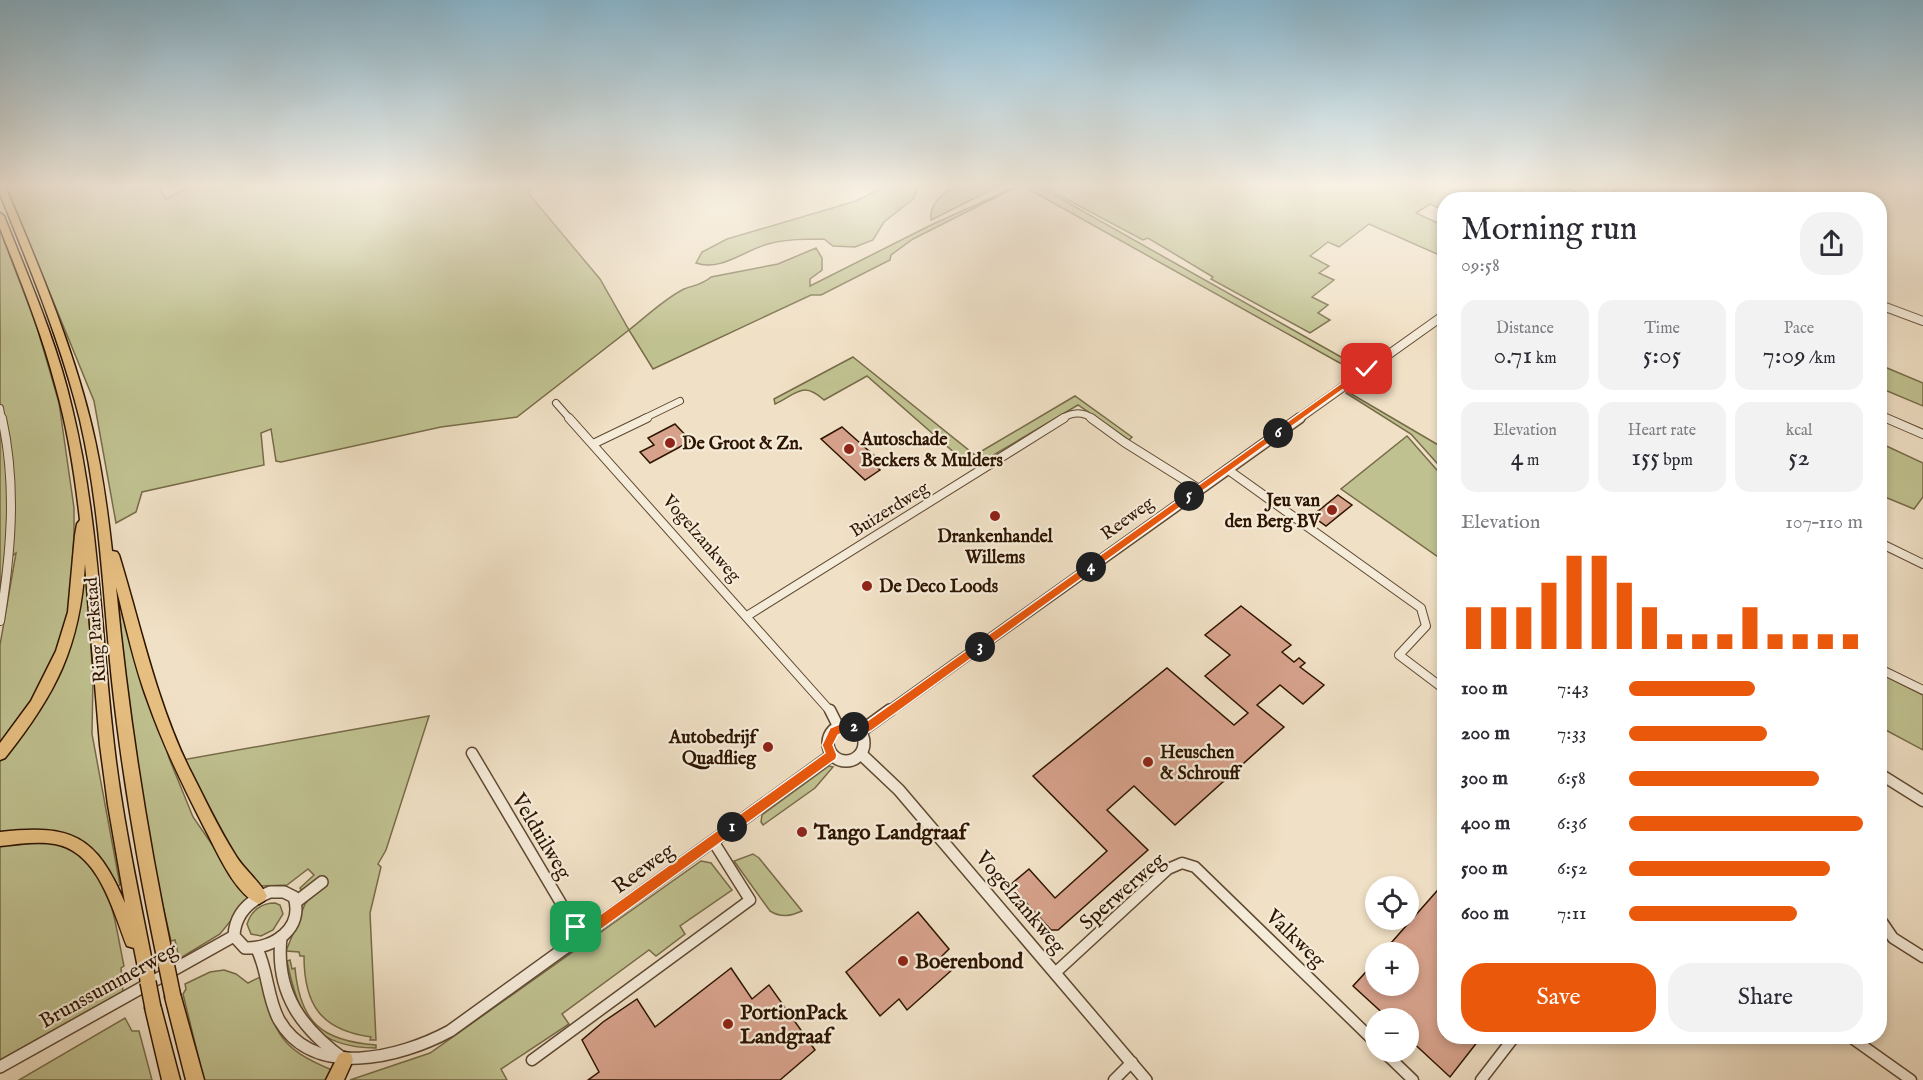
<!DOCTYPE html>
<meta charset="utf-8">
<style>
body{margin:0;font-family:"IM FELL English",serif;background:#f2f2f3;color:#2b2b33;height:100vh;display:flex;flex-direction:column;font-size:22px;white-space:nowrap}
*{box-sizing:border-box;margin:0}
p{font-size:20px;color:#7c7c81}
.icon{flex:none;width:33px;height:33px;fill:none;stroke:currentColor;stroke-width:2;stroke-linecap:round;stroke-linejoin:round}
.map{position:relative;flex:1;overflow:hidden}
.drawer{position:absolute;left:1437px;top:192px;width:450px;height:852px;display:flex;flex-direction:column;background:#fff;border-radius:24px;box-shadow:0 3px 9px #0003}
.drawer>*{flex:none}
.tools{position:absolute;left:1365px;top:876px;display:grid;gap:12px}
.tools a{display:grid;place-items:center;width:54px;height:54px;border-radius:50%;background:#fff;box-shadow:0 3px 9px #0003;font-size:30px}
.pin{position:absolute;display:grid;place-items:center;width:51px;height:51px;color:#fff;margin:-26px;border-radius:12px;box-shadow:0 3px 9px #0006}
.km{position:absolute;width:30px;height:30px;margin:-15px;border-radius:50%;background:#222;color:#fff;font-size:16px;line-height:30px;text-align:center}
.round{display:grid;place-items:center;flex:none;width:63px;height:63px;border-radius:24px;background:#f2f2f3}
.summary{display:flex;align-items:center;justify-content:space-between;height:102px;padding:0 24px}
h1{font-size:33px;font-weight:600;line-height:45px}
.stats{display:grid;grid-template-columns:repeat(3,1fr);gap:9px;height:102px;padding:6px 24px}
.stats div{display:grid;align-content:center;border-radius:15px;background:#f2f2f3;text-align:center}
.stats b{font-size:26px;font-weight:600}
.stats small{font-size:16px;font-weight:400}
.stats p{font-size:16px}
.chart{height:168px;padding:12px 24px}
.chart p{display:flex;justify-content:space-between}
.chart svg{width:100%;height:108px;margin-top:6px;stroke:#ea580c;stroke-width:6}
.cta{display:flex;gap:12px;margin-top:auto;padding:12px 24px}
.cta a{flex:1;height:69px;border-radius:24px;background:#ea580c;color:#fff;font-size:24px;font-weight:600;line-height:69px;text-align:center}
.cta a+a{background:#f2f2f3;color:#2b2b33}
ul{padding:0 24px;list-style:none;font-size:20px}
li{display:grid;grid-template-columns:96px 72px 1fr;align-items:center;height:45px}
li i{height:15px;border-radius:8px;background:#ea580c}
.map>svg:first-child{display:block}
.green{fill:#c0c190;stroke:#776b48;stroke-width:1.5}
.building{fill:#d7a28c;stroke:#2e1500;stroke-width:1.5}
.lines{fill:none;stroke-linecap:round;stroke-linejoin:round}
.minor-far2-casing{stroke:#5e4831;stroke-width:8}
.minor-far1-casing{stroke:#5e4831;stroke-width:10}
.minor-casing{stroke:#5e4831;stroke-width:13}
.tertiary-far2-casing{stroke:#5e4831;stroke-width:10}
.tertiary-far1-casing{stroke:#5e4831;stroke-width:12}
.tertiary-casing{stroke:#5e4831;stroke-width:14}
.trunk-casing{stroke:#2e1500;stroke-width:3}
.minor-far2{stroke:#f5ebd9;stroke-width:6}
.minor-far1{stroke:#f5ebd9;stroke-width:8}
.minor{stroke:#f5ebd9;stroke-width:10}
.tertiary-far2{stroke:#f5ebd9;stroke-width:8}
.tertiary-far1{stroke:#f5ebd9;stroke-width:9}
.tertiary{stroke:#f5ebd9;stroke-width:11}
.trunk{fill:#e8c082;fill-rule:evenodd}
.trunk-bridge-casing{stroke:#2e1500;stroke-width:18;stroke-linecap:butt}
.trunk-bridge{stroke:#e8c082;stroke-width:15}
.route{fill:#ea580c;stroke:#fff;stroke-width:1.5}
.poi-dot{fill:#8f2418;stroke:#f5ebd9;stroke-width:2}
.labels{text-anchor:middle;stroke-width:4.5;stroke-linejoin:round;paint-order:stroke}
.poi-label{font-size:18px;font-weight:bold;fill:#2e1500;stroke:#f5ebd9;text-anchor:start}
.street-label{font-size:18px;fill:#2e1500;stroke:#f5ebd9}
.near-poi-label{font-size:21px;font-weight:bold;fill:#2e1500;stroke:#f5ebd9;text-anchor:start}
.near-street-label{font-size:21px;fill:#2e1500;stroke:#f5ebd9}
</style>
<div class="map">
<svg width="1923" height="1080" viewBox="0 0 1923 1080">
<rect width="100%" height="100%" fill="#f0e0c5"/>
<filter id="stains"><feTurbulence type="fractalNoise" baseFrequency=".00333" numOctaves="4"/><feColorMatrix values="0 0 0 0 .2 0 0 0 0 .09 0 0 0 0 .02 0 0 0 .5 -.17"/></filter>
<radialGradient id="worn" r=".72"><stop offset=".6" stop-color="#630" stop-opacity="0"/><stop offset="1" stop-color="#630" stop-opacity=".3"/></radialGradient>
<g class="green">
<path d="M6,186H158L166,199L191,186H534L528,193L600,279L629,330C647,316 664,299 684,289C694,285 702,285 711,277L778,264L816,248L822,258V270L810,279V286L931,225L1018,186L913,239L891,255L890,260L821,295H811L653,369L629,330L517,417L441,427L281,462L276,461L271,429L261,433L264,465L142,492L136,512L116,523L94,401Z"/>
<path d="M885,186H919L913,199L884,222L873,240L855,247L833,246L824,239C805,239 787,239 768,244C745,250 720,272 696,263L702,252L727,239L856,201Z"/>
<path d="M955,186H999L931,220C929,204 943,193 955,186Z"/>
<polygon points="1023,186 1042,188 1357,366 1352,368 1338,362"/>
<polygon points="1042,186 1526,186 1511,199 1444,200 1444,210 1430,204 1416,213 1444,226 1444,257 1369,224 1339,247 1328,242 1310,256 1329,266 1319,273 1334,280 1312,297 1328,305 1318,313 1330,320 1310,333 1211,279 1213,277 1148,238 1143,240"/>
<path d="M0,230L37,327L59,403L74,508V535L69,614L45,682L0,750V645L16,553C5,560 3,574 0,587Z"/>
<path d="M853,357L975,455L1075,396L1132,437L1129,440L1078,405L980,463L965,462L867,376L824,400C803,381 798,393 775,404L774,399Z"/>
<polygon points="1880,365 1923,383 1923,406 1880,388"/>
<polygon points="1348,392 1440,446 1444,443 1444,471 1411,434 1346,393"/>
<polygon points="1407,436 1444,478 1444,561 1341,489"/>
<polygon points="1880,443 1923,463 1923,497 1914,509 1880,495"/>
<polygon points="85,560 93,679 92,734 120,885 116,887 99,855 80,840 0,836 0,758 46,694"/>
<path d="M121,595L169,758L193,817L249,898L220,934L179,959L175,940L171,941C144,827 127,713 118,596Z"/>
<polygon points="1880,673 1923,695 1923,750 1880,727"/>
<path d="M429,716L386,850L378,864L381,867L370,913L376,1040H370L371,1037C321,1030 304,1005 304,956H300L299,952L286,951L305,904L313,894L303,892L300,888L314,875L308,869L287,885L260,886L233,859L182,760Z"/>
<polygon points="829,766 833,767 815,788 763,825 761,822 762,815"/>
<path d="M14,840C29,841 47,839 61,843C110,857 115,925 124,966L121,968L123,992L0,1060V843Z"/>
<path d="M753,854L759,858L802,911C791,916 781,918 770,911L734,861Z"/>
<polygon points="701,861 711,863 732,890 680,926 685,934 656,956 649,950 562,1014 569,1024 501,1069 507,1080 350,1080 430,1053"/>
<path d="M275,903L280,905L283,914L273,930L261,936L251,934L247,924C251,911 261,903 275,903Z"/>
<path d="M290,960L292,969L295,968C300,1023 322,1041 376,1045V1048C314,1048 298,1016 287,961Z"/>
<path d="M224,970L236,974L248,983L262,976C274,1032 277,1047 332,1070L330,1080H204L183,994L186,989L185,984L210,972Z"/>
<polygon points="125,1018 132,1031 139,1031 152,1080 19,1080"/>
</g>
<g class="building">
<polygon points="675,424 691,441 650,463 640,452 654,445 648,438"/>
<polygon points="842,427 878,459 872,463 880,470 865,480 821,439"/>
<polygon points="1338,495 1352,505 1326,526 1312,516"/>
<polygon points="1241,606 1291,645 1282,652 1294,662 1299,658 1305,663 1300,667 1324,685 1303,704 1280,685 1257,705 1284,727 1175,825 1134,786 1107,810 1148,850 1058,930 1051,930 1010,885 1029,869 1055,898 1107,851 1033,776 1167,668 1234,725 1248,713 1205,676 1230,655 1205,635"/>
<polygon points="1444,883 1444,1036 1482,1036 1450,1077 1408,1038 1408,1018 1388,1018 1353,986 1376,961 1376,986 1408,986 1408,952 1383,952"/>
<polygon points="918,912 949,949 942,956 953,969 907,1010 899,999 880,1016 846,972"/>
<polygon points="731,968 752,999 769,985 815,1050 780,1080 588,1080 599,1072 582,1040 603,1022 637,999 655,1027"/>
</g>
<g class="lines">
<defs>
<g id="minor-far2">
<polyline points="1608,191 1614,186"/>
<polyline points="556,403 570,419"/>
<polyline points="0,408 2,419"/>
<polyline points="1880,415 1889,419"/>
<polyline points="643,419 680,401"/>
<path d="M1061,419C1072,412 1083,411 1093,419"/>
</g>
<g id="minor-far1">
<polyline points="569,418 831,712"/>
<polyline points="1091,418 1124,442 1199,489"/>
<polyline points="1886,418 1923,434"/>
<polyline points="595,443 647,418"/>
<polyline points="1227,469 1421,608 1426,626 1399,655 1444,689"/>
<polyline points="1880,543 1923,564"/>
<polyline points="747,616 1064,418"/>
<path d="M0,621C11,553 17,486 2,418"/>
<polyline points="1880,669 1923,690"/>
</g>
<g id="minor">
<polyline points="830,710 839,728"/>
<polyline points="472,753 581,937"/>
<polyline points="1880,774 1923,801"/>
<polyline points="1880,919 1893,938 1923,957"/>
<polyline points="1055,973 1168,869 1182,863 1195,867 1376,1043"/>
<polyline points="1849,1036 1911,1080"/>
<polyline points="1384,1052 1413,1080"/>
<polyline points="532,1060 750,900 713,841"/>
<polyline points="1114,1080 1132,1062"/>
<polyline points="1481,1080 1515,1036"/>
</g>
<g id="tertiary-far2">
<polyline points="1573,186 1587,191"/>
<polyline points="1587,191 1603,190 1615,200"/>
<polyline points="1880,305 1923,321"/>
<polyline points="1298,419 1444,315"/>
</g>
<polyline id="tertiary-far1" points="888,712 1300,418"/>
<g id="tertiary">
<circle cx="846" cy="743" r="18"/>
<polyline points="861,731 890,710"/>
<polyline points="861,754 899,790 1146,1080"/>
<path d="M270,892H284L294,897C304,928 274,949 245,948L234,936C235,913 250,900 270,892Z"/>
<polyline points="296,902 322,882"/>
<path d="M281,937C275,994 302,1029 345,1060"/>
<path d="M257,949C268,971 267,998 279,1020C314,1080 400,1058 450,1031L832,755"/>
<polyline points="0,1067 234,936"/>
</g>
<g id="trunk">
<path d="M0,186H5C37,262 70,339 90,419C101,462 107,506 112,551L117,552L119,555C141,627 156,700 189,768C204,797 218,828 236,856C244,869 262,884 267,896L264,901L259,904C234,894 216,849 204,827C183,786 163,745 148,702C134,665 126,626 116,587C128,712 147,835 173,958L171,964L165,966L159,964L157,958C138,866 122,774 112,681C103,594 100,506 80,420C61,343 30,268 0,194Z"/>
<path d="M0,213L4,216C29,279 57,342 72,408C99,519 101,633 114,745C123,825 141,903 156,982L154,988L148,990L142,988L134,948L127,946C113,911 99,852 55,844C37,841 18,844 0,846V832C72,824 96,835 125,903L108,805L100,745L85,564C80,647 56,694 5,758L0,760V743L31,701L56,651L68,612L75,535L77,524L80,520C75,475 68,429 55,384C41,331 20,279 0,228Z"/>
<polygon points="173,989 179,991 181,997 204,1080 186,1080 165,997 167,991"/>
<polygon points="153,1000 159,1002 161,1008 180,1080 162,1080 145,1008 147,1002"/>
<polygon points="345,1052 351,1054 353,1060 344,1080 326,1080 339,1054"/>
</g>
</defs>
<use href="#minor-far2" class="minor-far2-casing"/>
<use href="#minor-far1" class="minor-far1-casing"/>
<use href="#minor" class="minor-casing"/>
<use href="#tertiary-far2" class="tertiary-far2-casing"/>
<use href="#tertiary-far1" class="tertiary-far1-casing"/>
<use href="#tertiary" class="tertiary-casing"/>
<use href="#trunk" class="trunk-casing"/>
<use href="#minor-far2" class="minor-far2"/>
<use href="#minor-far1" class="minor-far1"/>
<use href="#minor" class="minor"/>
<use href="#tertiary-far2" class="tertiary-far2"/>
<use href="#tertiary-far1" class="tertiary-far1"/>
<use href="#tertiary" class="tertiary"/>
<use href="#trunk" class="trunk"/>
<defs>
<g id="trunk-bridge">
<polyline points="165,958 173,997"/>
<polyline points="148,982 153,1008"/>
</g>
</defs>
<use href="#trunk-bridge" class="trunk-bridge-casing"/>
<use href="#trunk-bridge" class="trunk-bridge"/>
</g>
<linearGradient id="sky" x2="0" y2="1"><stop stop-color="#89b8d1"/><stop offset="0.55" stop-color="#f8f1e5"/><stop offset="1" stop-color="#f8f1e5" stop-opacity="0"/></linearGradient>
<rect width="1923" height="337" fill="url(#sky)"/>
<polygon class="route" points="1364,367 1371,369 871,731 861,736 845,732 838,735 833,745 837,755 836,759 585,941 576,941 569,927 571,922 580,922 583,927 825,753 822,745 830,728 844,722 860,726 863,724"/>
<g class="poi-dot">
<circle cx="670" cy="443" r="6"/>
<circle cx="849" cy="449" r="6"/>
<circle cx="1332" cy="510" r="6"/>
<circle cx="995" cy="516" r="6"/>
<circle cx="867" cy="586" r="6"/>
<circle cx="768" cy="747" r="6"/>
<circle cx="1148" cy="762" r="6"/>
<circle cx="802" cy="832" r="6"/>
<circle cx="903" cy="961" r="6"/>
<circle cx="728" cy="1024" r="6"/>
</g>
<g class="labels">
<g class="poi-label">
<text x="861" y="445">Autoschade<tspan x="861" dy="21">Beckers &amp; Mulders</tspan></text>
<text x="682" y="449">De Groot &amp; Zn.</text>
<text x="1320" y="506" text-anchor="end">Jeu van<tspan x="1320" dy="21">den Berg BV</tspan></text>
<text x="995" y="542" text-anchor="middle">Drankenhandel<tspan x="995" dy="21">Willems</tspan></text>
<text x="879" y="592">De Deco Loods</text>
<text x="756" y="743" text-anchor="end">Autobedrijf<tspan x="756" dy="21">Quadflieg</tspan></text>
<text x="1160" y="758">Heuschen<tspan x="1160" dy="21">&amp; Schrouff</tspan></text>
</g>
<g class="street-label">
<text transform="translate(889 509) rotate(-32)" y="6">Buizerdweg</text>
<text transform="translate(1127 518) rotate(-36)" y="6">Reeweg</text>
<text transform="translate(702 538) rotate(49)" y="6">Vogelzankweg</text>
<text transform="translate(95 630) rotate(-95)" y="6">Ring Parkstad</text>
</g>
<g class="near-poi-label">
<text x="814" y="839">Tango Landgraaf</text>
<text x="915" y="968">Boerenbond</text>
<text x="740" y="1019">PortionPack<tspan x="740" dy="24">Landgraaf</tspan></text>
</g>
<g class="near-street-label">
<text transform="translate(542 836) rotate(59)" y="7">Velduilweg</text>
<text transform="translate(643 868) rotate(-36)" y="7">Reeweg</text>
<text transform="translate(1122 891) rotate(-41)" y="7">Sperwerweg</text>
<text transform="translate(1021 902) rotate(50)" y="7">Vogelzankweg</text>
<text transform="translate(1296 938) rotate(44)" y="7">Valkweg</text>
<text transform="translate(108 985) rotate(-29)" y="7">Brunssummerweg</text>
</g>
</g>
<rect width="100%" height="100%" filter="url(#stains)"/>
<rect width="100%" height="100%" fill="url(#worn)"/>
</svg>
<div class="tools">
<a><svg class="icon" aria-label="locate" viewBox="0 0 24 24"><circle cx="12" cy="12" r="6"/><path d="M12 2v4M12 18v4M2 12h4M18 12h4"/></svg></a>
<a>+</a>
<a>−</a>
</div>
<div class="pin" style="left:576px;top:927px;background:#1e9e55"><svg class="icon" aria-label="arrive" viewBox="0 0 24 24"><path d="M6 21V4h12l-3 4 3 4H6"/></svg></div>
<div class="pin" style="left:1367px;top:369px;background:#d93025"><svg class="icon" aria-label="check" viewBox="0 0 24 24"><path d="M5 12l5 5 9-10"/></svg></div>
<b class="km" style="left:732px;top:827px">1</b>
<b class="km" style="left:854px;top:727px">2</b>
<b class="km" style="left:980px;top:647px">3</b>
<b class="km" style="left:1091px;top:567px">4</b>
<b class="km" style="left:1189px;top:496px">5</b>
<b class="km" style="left:1278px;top:433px">6</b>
<section class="drawer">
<div class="summary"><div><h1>Morning run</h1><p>09:58</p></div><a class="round"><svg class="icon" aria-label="share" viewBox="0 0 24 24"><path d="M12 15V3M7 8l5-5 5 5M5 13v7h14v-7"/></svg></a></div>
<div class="stats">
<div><p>Distance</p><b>0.71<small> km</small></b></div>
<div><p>Time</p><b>5:05</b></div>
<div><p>Pace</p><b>7:09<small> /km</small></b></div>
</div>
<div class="stats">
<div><p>Elevation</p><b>4<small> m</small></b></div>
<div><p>Heart rate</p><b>155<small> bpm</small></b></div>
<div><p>kcal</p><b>52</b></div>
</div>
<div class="chart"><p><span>Elevation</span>107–110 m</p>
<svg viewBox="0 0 160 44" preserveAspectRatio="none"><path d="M5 44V27M15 44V27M25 44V27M35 44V17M45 44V6M55 44V6M65 44V17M75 44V27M85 44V38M95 44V38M105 44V38M115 44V27M125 44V38M135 44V38M145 44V38M155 44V38"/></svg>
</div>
<ul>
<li><b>100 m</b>7:43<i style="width:54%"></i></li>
<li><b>200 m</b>7:33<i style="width:59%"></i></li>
<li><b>300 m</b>6:58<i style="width:81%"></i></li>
<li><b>400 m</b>6:36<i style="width:100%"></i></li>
<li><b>500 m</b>6:52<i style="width:86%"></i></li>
<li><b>600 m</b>7:11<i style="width:72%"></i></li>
</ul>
<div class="cta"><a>Save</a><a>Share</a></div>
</section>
</div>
